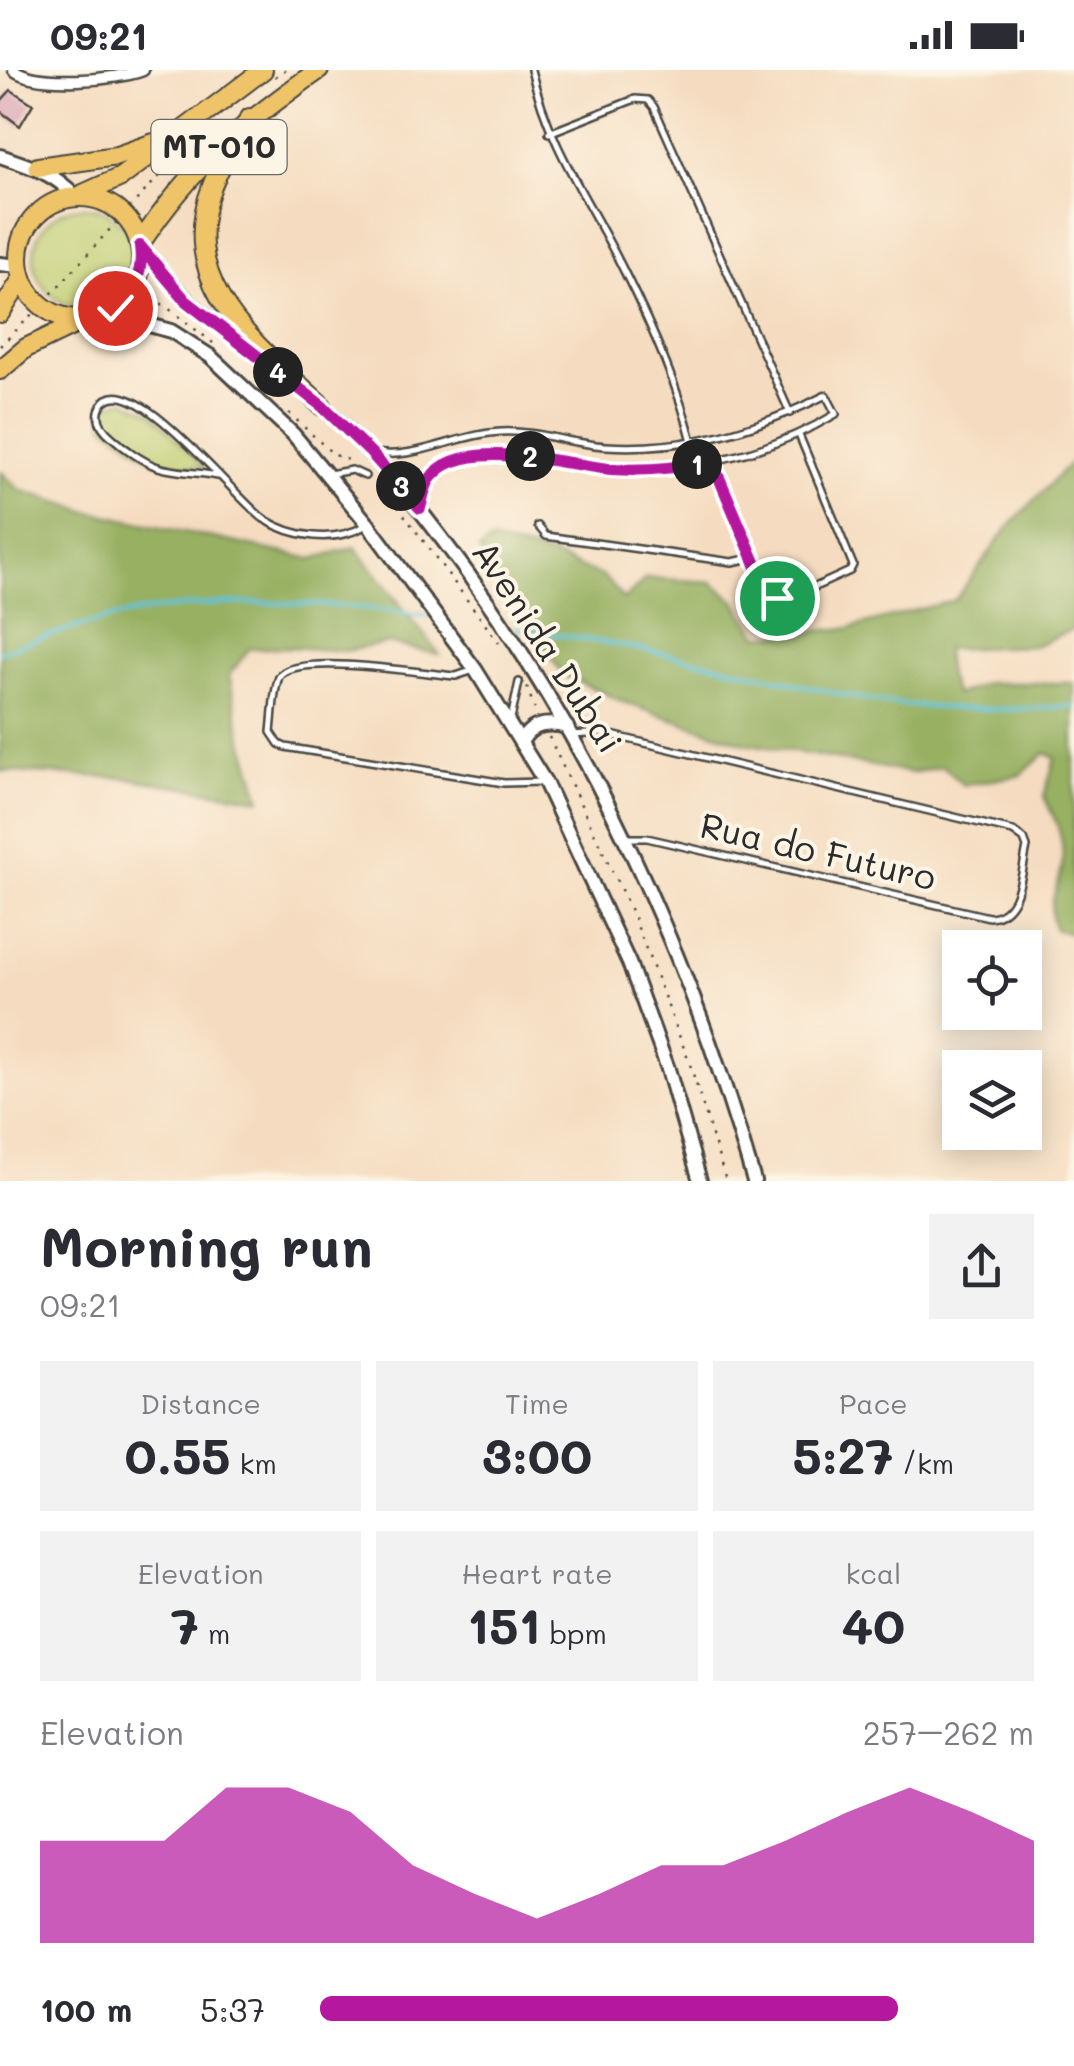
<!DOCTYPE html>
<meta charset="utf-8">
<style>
body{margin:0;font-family:Mali,sans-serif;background:#f2f2f3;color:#2b2b33;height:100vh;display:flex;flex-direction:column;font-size:38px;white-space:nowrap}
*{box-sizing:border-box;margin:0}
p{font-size:32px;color:#7c7c81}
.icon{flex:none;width:55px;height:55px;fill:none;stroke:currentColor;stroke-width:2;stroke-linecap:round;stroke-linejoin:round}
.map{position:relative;height:1111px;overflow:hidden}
.sheet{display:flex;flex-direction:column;background:#fff;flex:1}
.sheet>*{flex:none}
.controls{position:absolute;left:942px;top:860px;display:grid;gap:20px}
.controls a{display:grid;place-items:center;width:100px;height:100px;border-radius:0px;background:#fff;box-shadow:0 5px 25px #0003;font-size:50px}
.pin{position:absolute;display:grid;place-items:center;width:85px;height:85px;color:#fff;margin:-42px;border:5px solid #fff;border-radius:50%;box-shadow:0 2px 10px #0007}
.km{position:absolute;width:50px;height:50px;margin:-25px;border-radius:50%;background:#222;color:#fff;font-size:28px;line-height:50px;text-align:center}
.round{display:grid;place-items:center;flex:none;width:105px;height:105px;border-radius:0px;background:#f2f2f3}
.overview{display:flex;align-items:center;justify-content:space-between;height:170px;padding:0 40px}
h1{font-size:55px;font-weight:700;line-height:75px}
.stats{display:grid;grid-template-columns:repeat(3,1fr);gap:15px;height:170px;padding:10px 40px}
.stats div{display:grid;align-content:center;border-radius:0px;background:#f2f2f3;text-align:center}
.stats b{font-size:50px;font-weight:700}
.stats small{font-size:28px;font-weight:400}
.stats p{font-size:28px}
.chart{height:280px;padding:20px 40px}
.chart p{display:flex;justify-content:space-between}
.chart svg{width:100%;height:180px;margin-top:10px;fill:#b5179e;opacity:.7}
ul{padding:0 40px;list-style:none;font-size:32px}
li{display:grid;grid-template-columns:160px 120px 1fr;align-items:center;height:75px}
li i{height:25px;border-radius:12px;background:#b5179e}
.status{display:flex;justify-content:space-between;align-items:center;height:70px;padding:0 50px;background:#fff;direction:ltr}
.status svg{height:28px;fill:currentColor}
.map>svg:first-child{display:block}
.green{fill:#bfcd6f;stroke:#757c4d;stroke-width:2.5}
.forest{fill:#97b062;stroke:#616e46;stroke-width:2.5}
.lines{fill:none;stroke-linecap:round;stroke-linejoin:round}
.stream{stroke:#5cc4d8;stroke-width:4}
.building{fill:#d9a1b2}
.service-casing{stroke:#494641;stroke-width:10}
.minor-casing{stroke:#494641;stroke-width:15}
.tertiary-casing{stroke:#494641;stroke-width:18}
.primary-casing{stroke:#494641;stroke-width:22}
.path{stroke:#494641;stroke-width:2.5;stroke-dasharray:2.5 8;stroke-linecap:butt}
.service{stroke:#fff;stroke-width:5}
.minor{stroke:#fff;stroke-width:10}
.tertiary{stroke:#fff;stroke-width:12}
.primary{stroke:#efc469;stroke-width:18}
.route-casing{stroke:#fff;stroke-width:20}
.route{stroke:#b5179e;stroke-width:12}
.labels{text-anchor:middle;stroke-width:8;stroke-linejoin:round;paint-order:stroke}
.shield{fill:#fcf5e5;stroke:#6a6863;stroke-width:2.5}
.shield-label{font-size:32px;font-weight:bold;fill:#2b2b2b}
.street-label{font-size:35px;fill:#2b2b2b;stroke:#fcf5e5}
</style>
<div class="status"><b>09:21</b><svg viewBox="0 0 49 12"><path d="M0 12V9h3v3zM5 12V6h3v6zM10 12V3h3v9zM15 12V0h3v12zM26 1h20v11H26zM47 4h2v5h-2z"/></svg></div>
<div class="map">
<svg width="1074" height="1111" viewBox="0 0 1074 1111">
<rect width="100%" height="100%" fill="#fcf5e5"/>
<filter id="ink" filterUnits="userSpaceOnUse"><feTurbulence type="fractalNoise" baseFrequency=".01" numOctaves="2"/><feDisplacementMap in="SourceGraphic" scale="20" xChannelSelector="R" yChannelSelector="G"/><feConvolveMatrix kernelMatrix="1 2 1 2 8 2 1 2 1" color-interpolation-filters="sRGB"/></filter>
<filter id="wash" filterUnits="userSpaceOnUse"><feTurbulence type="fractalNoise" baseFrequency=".0048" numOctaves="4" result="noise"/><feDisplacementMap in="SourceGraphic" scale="40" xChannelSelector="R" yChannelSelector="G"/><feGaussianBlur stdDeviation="2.25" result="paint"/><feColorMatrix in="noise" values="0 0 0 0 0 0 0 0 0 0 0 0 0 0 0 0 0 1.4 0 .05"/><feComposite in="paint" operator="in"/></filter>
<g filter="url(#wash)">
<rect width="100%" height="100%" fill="#f5dcc0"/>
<g class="green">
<circle cx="84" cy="187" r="50"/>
<polygon points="124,330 151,342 205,398 154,391 104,355 105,336"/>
</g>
<g class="forest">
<path d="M1074,389V559L1034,576L945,579L948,606L955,625L987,613H1074V863L1055,860C1045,831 1058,824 1062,797C1066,770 1056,750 1044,727L1055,688L1045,683L1021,705L963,715L943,696L913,703L745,673L628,634L562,604L479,480L491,471L550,485L604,507L624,530L646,508L712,512L735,531L759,566L850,558L955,530L1006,460Z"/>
<polygon points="0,401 20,420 86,441 312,489 355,477 440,585 388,573 345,581 291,577 249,579 229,605 241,664 261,729 125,708 0,701"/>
</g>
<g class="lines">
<g class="stream">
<path d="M514,558C590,569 666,583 740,600C788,611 834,625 883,632C946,641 1010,641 1074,636"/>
<path d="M0,582C41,568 82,554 124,545C214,526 338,532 429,546"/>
</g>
</g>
<g id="blocks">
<polygon class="building" points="11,20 33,34 20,56 0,41 0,32"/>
</g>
</g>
<g filter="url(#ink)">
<use href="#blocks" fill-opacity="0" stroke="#494641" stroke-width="2.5"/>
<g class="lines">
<defs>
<g id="service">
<path d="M531,0C551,81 588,128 624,201C651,255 677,313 692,371"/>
<polyline points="549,63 635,29 648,30 654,37 790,343"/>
<path d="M375,383C417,390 457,364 501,362C536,360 571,374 606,376C685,381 757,360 826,325L836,344C782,376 725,393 662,398C637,400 611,399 586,396C545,391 471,371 436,401C426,410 424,423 421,436"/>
<polyline points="712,391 767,518 777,528 793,527 850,501 853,495 799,365"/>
<polyline points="329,404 352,400 365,406"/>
<path d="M218,406C199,402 176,403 158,397C143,392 124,378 113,368C103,360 94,349 101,336C127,289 239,433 264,449C294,468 334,473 365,456"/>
<polyline points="538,456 546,466 732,492 752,488"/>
<path d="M471,601L456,606C428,604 291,581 279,607C273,622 273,646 271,662L279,674L285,677L504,713L542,712"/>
<polyline points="511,649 519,612"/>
<path d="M572,665L603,663L1013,761L1024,769L1027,777C1021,803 1021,845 989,847L647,768H625"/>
</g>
<path id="minor" d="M14,0C37,17 117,10 143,0"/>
<g id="tertiary">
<path d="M0,86C29,96 53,102 75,126"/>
<polyline points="140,177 187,231 263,290"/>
<polyline points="0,194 19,196"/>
<polyline points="107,243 171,261 210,286 293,364 368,454 475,599 545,712 629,893 668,999 700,1111"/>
<path d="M318,333C377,383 423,442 468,504C600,687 692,895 754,1111"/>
<path d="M522,671C531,653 549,652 567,657"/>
</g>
<g id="primary">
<path d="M250,48C237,70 221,92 212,116C174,217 258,275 322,336"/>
<polyline points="38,97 117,86 154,73"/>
<polyline points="83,124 121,107 263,0"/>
<circle cx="80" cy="188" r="61"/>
<path d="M140,174C192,95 242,54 319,0"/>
<polyline points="0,243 22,209"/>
<polyline points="0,300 26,278 80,252"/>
</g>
</defs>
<use href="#service" class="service-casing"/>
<use href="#minor" class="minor-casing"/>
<use href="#tertiary" class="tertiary-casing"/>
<use href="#primary" class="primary-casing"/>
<g class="path">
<polyline points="275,7 285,0"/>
<polyline points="132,221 164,235 213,273"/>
<path d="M0,276C71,209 130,129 203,65"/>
<polyline points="289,343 333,384 353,392"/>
<polyline points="379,411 499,573"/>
<polyline points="527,617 536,643"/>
<polyline points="549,667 633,845 690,994 726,1111"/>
</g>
<use href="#service" class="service"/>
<use href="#minor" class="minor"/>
<use href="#tertiary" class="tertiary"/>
<use href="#primary" class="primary"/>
</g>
</g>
<g class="lines" filter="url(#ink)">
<defs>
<path id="route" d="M115,238C134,220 144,204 140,176L186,231L322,336L371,383L420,438C423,428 424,417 430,409C460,364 566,395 611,399C644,401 679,398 712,391L766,518L777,528"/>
</defs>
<use href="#route" class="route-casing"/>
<use href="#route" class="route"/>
</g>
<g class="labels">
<rect class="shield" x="151.5" y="50" width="135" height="54" rx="8"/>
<g class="shield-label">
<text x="219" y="88">MT-010</text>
</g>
<g class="street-label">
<text transform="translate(547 577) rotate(57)" y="12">Avenida Dubai</text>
<text transform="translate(818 782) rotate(13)" y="12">Rua do Futuro</text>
</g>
</g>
</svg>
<div class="controls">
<a><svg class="icon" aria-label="locate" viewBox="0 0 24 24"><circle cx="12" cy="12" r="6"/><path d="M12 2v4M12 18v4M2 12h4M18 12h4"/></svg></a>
<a><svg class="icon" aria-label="layers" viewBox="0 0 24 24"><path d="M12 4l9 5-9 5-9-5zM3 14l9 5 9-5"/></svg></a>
</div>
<div class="pin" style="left:777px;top:528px;background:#1e9e55"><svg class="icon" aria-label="arrive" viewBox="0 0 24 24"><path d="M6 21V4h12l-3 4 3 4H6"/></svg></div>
<div class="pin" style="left:115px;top:238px;background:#d93025"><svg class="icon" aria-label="check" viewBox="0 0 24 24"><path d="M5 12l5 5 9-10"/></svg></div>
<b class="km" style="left:697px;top:394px">1</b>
<b class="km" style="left:530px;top:386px">2</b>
<b class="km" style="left:401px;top:416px">3</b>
<b class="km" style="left:278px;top:302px">4</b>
</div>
<section class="sheet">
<div class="overview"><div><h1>Morning run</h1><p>09:21</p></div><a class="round"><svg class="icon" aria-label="share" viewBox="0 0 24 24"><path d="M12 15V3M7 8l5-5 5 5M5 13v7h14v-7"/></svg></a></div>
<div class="stats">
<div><p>Distance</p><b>0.55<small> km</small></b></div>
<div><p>Time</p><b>3:00</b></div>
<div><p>Pace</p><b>5:27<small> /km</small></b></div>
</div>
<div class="stats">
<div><p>Elevation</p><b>7<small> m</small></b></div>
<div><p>Heart rate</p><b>151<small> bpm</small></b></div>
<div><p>kcal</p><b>40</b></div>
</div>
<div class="chart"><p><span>Elevation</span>257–262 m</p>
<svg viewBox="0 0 160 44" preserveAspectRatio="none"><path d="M0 44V19L10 19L20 19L30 6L40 6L50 12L60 25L70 32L80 38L90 32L100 25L110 25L120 19L130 12L140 6L150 12L160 19V44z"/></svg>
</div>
<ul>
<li><b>100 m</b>5:37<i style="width:81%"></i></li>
</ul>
</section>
